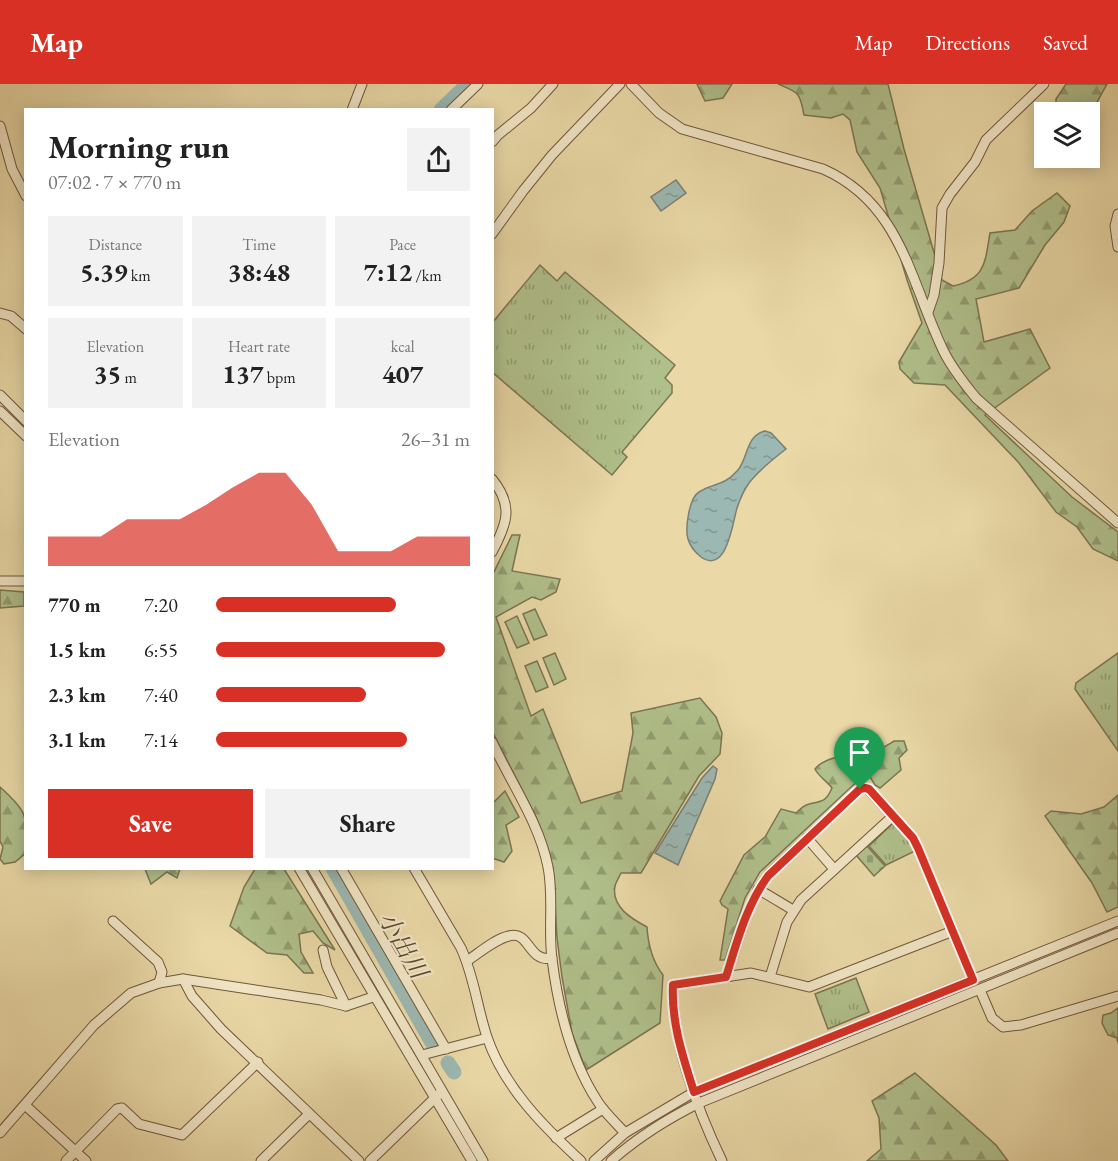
<!DOCTYPE html>
<meta charset="utf-8">
<style>
body{margin:0;font-family:"EB Garamond","Noto Serif JP",serif;background:#f2f2f2;color:#222;height:100vh;display:flex;flex-direction:column;font-size:22px;white-space:nowrap}
*{box-sizing:border-box;margin:0}
p{font-size:20px;color:#767676}
.icon{flex:none;width:33px;height:33px;fill:none;stroke:currentColor;stroke-width:2;stroke-linecap:round;stroke-linejoin:round}
.map{position:relative;flex:1;overflow:hidden}
.panel{position:absolute;left:24px;top:24px;width:470px;height:762px;display:flex;flex-direction:column;background:#fff;border-radius:0px;box-shadow:0 3px 15px #0003}
.panel>*{flex:none}
.tools{position:absolute;left:1034px;top:18px;display:grid;gap:12px}
.tools a{display:grid;place-items:center;width:66px;height:66px;border-radius:0px;background:#fff;box-shadow:0 3px 15px #0003;font-size:30px}
.pin{position:absolute;display:grid;place-items:center;width:51px;height:51px;color:#fff;margin:-62px -26px;border-radius:50% 50% 50% 0;rotate:-45deg;box-shadow:0 0 6px #0007}
.pin .icon{rotate:45deg}
.round{display:grid;place-items:center;flex:none;width:63px;height:63px;border-radius:0px;background:#f2f2f2}
.headline{display:flex;align-items:center;justify-content:space-between;height:102px;padding:0 24px}
h1{font-size:33px;font-weight:700;line-height:45px}
.figures{display:grid;grid-template-columns:repeat(3,1fr);gap:9px;height:102px;padding:6px 24px}
.figures div{display:grid;align-content:center;border-radius:0px;background:#f2f2f2;text-align:center}
.figures b{font-size:26px;font-weight:700}
.figures small{font-size:16px;font-weight:400}
.figures p{font-size:16px}
.chart{height:168px;padding:12px 24px}
.chart p{display:flex;justify-content:space-between}
.chart svg{width:100%;height:108px;margin-top:6px;fill:#d93025;opacity:.7}
.cta{display:flex;gap:12px;margin-top:auto;padding:12px 24px}
.cta a{flex:1;height:69px;border-radius:0px;background:#d93025;color:#fff;font-size:24px;font-weight:700;line-height:69px;text-align:center}
.cta a+a{background:#f2f2f2;color:#222}
ul{padding:0 24px;list-style:none;font-size:20px}
li{display:grid;grid-template-columns:96px 72px 1fr;align-items:center;height:45px}
li i{height:15px;border-radius:8px;background:#d93025}
header{display:flex;align-items:center;gap:36px;box-sizing:border-box;height:84px;padding:0 30px;background:#d93025;color:#fff}
header strong{font-size:28px}
nav{display:flex;gap:33px;margin-inline-start:auto;font-size:21px}
.map>svg:first-child{display:block}
.forest{fill:url(#forest-firs);stroke:#7c7551;stroke-width:1.5}
.cemetery{fill:url(#cemetery-stones);stroke:#7c7551;stroke-width:1.5}
.park{fill:url(#park-tufts);stroke:#7c7551;stroke-width:1.5}
.pitch{fill:#b0c08c;stroke:#7c7551;stroke-width:1.5}
.water{fill:url(#water-ripples);stroke:#7b7f74;stroke-width:1.5}
.lines{fill:none;stroke-linecap:round;stroke-linejoin:round}
.river{stroke:#9cb8b2;stroke-width:15}
.minor-casing{stroke:#71563a;stroke-width:11}
.minor{stroke:#f1e6c6;stroke-width:9}
.route-casing{stroke:#fff;stroke-width:12}
.route{stroke:#d93025;stroke-width:8}
.labels{text-anchor:middle;stroke-width:4.5;stroke-linejoin:round;paint-order:stroke}
.water-label{font-size:24px;font-style:italic;fill:#5a4635;stroke:#f1e6c6}
</style>
<header>
<strong>Map</strong>
<nav><a>Map</a><a>Directions</a><a>Saved</a></nav>
</header>
<div class="map">
<svg width="1118" height="1077" viewBox="0 0 1118 1077">
<defs>
<pattern id="forest-firs" width="22" height="20" patternUnits="userSpaceOnUse" patternTransform="scale(1.5)"><rect width="22" height="20" fill="#b0c08c"/><path d="M5 1l3.5 6h-7zM16 11l3.5 6h-7z" fill="#919c71"/></pattern>
<pattern id="cemetery-stones" width="16" height="16" patternUnits="userSpaceOnUse" patternTransform="scale(1.5)"><rect width="16" height="16" fill="#b0c08c"/><path d="M2 7V4a2 2 0 0 1 4 0v3zM10 15v-3a2 2 0 0 1 4 0v3z" fill="#919c71"/></pattern>
<pattern id="park-tufts" width="24" height="20" patternUnits="userSpaceOnUse" patternTransform="scale(1.5)"><rect width="24" height="20" fill="#b0c08c"/><path d="M3 7l-1-3M5 7V3M7 7l1-3M15 17l-1-3M17 17v-4M19 17l1-3" fill="none" stroke="#919c71"/></pattern>
<pattern id="water-ripples" width="26" height="14" patternUnits="userSpaceOnUse" patternTransform="scale(1.5)"><rect width="26" height="14" fill="#9cb8b2"/><path d="M2 4q2-2 4 0t4 0M15 11q2-2 4 0t4 0" fill="none" stroke="#819690"/></pattern>
</defs>
<rect width="100%" height="100%" fill="#ead9a7"/>
<filter id="stains"><feTurbulence type="fractalNoise" baseFrequency=".00333" numOctaves="4"/><feColorMatrix values="0 0 0 0 .2 0 0 0 0 .09 0 0 0 0 .02 0 0 0 .5 -.17"/></filter>
<radialGradient id="worn" r=".72"><stop offset=".6" stop-color="#630" stop-opacity="0"/><stop offset="1" stop-color="#630" stop-opacity=".3"/></radialGradient>
<g class="forest">
<polygon points="697,0 732,0 723,14 705,17"/>
<path d="M778,0H888L904,65L942,196L953,202C986,195 985,178 990,149L1015,146L1032,127L1057,109L1070,122L1064,138L1045,161L1019,204L976,215L984,258L1030,245L1050,284L985,331L1072,413L1118,448V477L1093,465L1077,443L1056,428L1019,379L945,301L914,299L900,285L899,278L922,239L907,196L880,104L857,68L850,36L843,30L831,34L804,31C800,8 798,8 778,0Z"/>
<polygon points="1066,0 1107,0 1096,20 1096,47 1089,58 1089,28 1056,28 1056,15"/>
<path d="M512,451H520L512,487L560,495L556,508L541,516L532,513L496,533L531,632L543,625L581,719L622,707L633,649L631,629L700,614L716,633L722,649L720,670L699,692L641,789H621C619,793 616,798 615,802C611,823 632,835 647,843C648,860 653,878 663,891L660,939L586,986L572,949L562,893L557,854L553,784L536,733L492,647V492Z"/>
<polygon points="0,506 24,508 24,522 0,524"/>
<path d="M894,657H904L907,666L899,674L901,686L880,704L875,701L870,693L864,691L760,788L745,814L725,876H720L728,825L722,821L720,817L744,771L765,753L781,725L796,729C799,726 804,721 809,720C822,717 826,718 832,704C827,697 819,693 815,685C826,670 859,671 877,666C883,664 889,660 894,657Z"/>
<path d="M0,703C30,730 26,731 25,770L15,778L4,780L0,775L3,763L0,757Z"/>
<polygon points="505,707 519,733 506,741 512,767 504,778 492,774 492,720"/>
<polygon points="1118,711 1118,823 1107,828 1092,799 1045,732 1051,727 1081,730 1104,723"/>
<polygon points="145,785 145,784 180,785 177,794 167,788 151,800"/>
<polygon points="255,785 284,785 335,866 323,859 313,847 299,850 301,868 313,889 304,889 287,871 267,869 230,842 244,803"/>
<polygon points="1118,924 1118,959 1117,954 1108,951 1102,939 1103,931 1111,929"/>
<polygon points="915,989 996,1061 1008,1077 867,1077 881,1065 879,1034 872,1017"/>
</g>
<polygon class="cemetery" points="867,762 885,782 874,792 856,771"/>
<g class="park">
<polygon points="540,181 557,197 565,188 675,281 665,294 672,301 672,309 622,368 627,373 612,391 492,288 492,239"/>
<polygon points="1118,569 1118,667 1075,605 1076,599"/>
<polygon points="893,739 906,753 915,767 886,781 869,762"/>
<polygon points="856,894 869,928 828,945 815,910"/>
</g>
<g class="pitch">
<polygon points="535,525 547,551 534,556 523,530"/>
<polygon points="517,532 529,559 517,564 505,538"/>
<polygon points="555,569 566,595 554,601 543,574"/>
<polygon points="537,577 548,603 536,608 525,582"/>
</g>
<g class="water">
<polygon points="676,96 686,109 661,127 651,113"/>
<path d="M765,347L771,349L786,365C773,375 759,386 749,399C744,406 740,415 737,424C733,437 727,491 701,473C696,469 690,462 688,455C685,444 689,414 699,408C715,398 723,403 738,386C748,374 746,351 765,347Z"/>
<polygon points="713,682 717,685 715,695 678,781 655,769 702,694"/>
</g>
<g class="lines">
<g class="river">
<polyline points="441,26 468,0"/>
<polyline points="333,784 433,960"/>
<polyline points="448,979 454,988"/>
</g>
<defs>
<g id="minor">
<path d="M631,0L659,29L682,45L823,85C902,120 910,198 944,268C953,286 964,299 976,314L1118,439"/>
<polyline points="352,26 362,0"/>
<polyline points="451,26 478,0"/>
<polyline points="0,42 12,85 26,112"/>
<polyline points="492,58 498,51 531,24 553,0"/>
<polyline points="1118,130 1115,142 1118,163"/>
<polyline points="492,150 523,107 552,71 620,0"/>
<polyline points="928,228 934,211 939,179 942,124 950,110 975,78 986,56 1044,0"/>
<polyline points="0,229 11,232 26,245"/>
<polyline points="0,311 26,337"/>
<polyline points="0,327 26,352"/>
<path d="M492,395C514,422 507,440 492,468"/>
<polyline points="0,497 26,497"/>
<path d="M492,658C511,699 539,738 548,783C554,813 548,845 552,875C558,923 571,977 598,1018C605,1029 616,1039 625,1049"/>
<polyline points="807,754 834,785"/>
<polyline points="299,784 472,1077"/>
<polyline points="312,784 483,1077"/>
<polyline points="341,784 446,965"/>
<path d="M414,784L461,864C474,892 477,923 487,953C504,1003 543,1042 581,1077"/>
<polyline points="758,805 793,826"/>
<polyline points="113,837 158,878 162,888 159,899"/>
<polyline points="323,866 327,883 346,922"/>
<path d="M467,877C479,869 495,855 509,852C530,846 528,879 552,874"/>
<path d="M726,893C738,858 746,822 768,791L860,705L865,704L869,706L913,754L918,764L973,896"/>
<polyline points="770,893 787,838 801,816 893,732"/>
<polyline points="183,895 192,912 221,945 359,1077"/>
<polyline points="980,906 992,934 1003,943 1021,941 1118,912"/>
<polyline points="422,971 487,954"/>
<polyline points="25,1021 86,1077"/>
<polyline points="0,1049 94,941 131,909 159,899 183,895 321,916 346,922 373,913"/>
<polyline points="556,1054 603,1025"/>
<polyline points="66,1077 117,1025 122,1024 139,1040 182,1051 258,978"/>
<polyline points="261,1077 309,1030"/>
<polyline points="370,1077 439,1010"/>
<polyline points="594,1077 625,1049 694,1008 1118,837"/>
<path d="M611,1077C638,1053 667,1035 699,1019L1118,849"/>
<path d="M722,1077C698,1027 671,956 673,901L751,889L809,903L953,847"/>
</g>
</defs>
<use href="#minor" class="minor-casing"/>
<use href="#minor" class="minor"/>
</g>
<g class="lines">
<defs>
<path id="route" d="M865,704L869,705L913,754L918,764L973,896L694,1008C683,973 671,938 673,901L726,893C737,858 746,822 768,792L860,705Z"/>
</defs>
<use href="#route" class="route-casing"/>
<use href="#route" class="route"/>
</g>
<g class="labels">
<g class="water-label">
<text transform="translate(403 861) rotate(60)" y="8">小出川</text>
</g>
</g>
<rect width="100%" height="100%" filter="url(#stains)"/>
<rect width="100%" height="100%" fill="url(#worn)"/>
</svg>
<div class="tools">
<a><svg class="icon" aria-label="layers" viewBox="0 0 24 24"><path d="M12 4l9 5-9 5-9-5zM3 14l9 5 9-5"/></svg></a>
</div>
<div class="pin" style="left:860px;top:705px;background:#1e9e55"><svg class="icon" aria-label="arrive" viewBox="0 0 24 24"><path d="M6 21V4h12l-3 4 3 4H6"/></svg></div>
<section class="panel">
<div class="headline"><div><h1>Morning run</h1><p>07:02 · 7 × 770 m</p></div><a class="round"><svg class="icon" aria-label="share" viewBox="0 0 24 24"><path d="M12 15V3M7 8l5-5 5 5M5 13v7h14v-7"/></svg></a></div>
<div class="figures">
<div><p>Distance</p><b>5.39<small> km</small></b></div>
<div><p>Time</p><b>38:48</b></div>
<div><p>Pace</p><b>7:12<small> /km</small></b></div>
</div>
<div class="figures">
<div><p>Elevation</p><b>35<small> m</small></b></div>
<div><p>Heart rate</p><b>137<small> bpm</small></b></div>
<div><p>kcal</p><b>407</b></div>
</div>
<div class="chart"><p><span>Elevation</span>26–31 m</p>
<svg viewBox="0 0 160 44" preserveAspectRatio="none"><path d="M0 44V32L10 32L20 32L30 25L40 25L50 25L60 19L70 12L80 6L90 6L100 19L110 38L120 38L130 38L140 32L150 32L160 32V44z"/></svg>
</div>
<ul>
<li><b>770 m</b>7:20<i style="width:71%"></i></li>
<li><b>1.5 km</b>6:55<i style="width:90%"></i></li>
<li><b>2.3 km</b>7:40<i style="width:59%"></i></li>
<li><b>3.1 km</b>7:14<i style="width:75%"></i></li>
</ul>
<div class="cta"><a>Save</a><a>Share</a></div>
</section>
</div>
